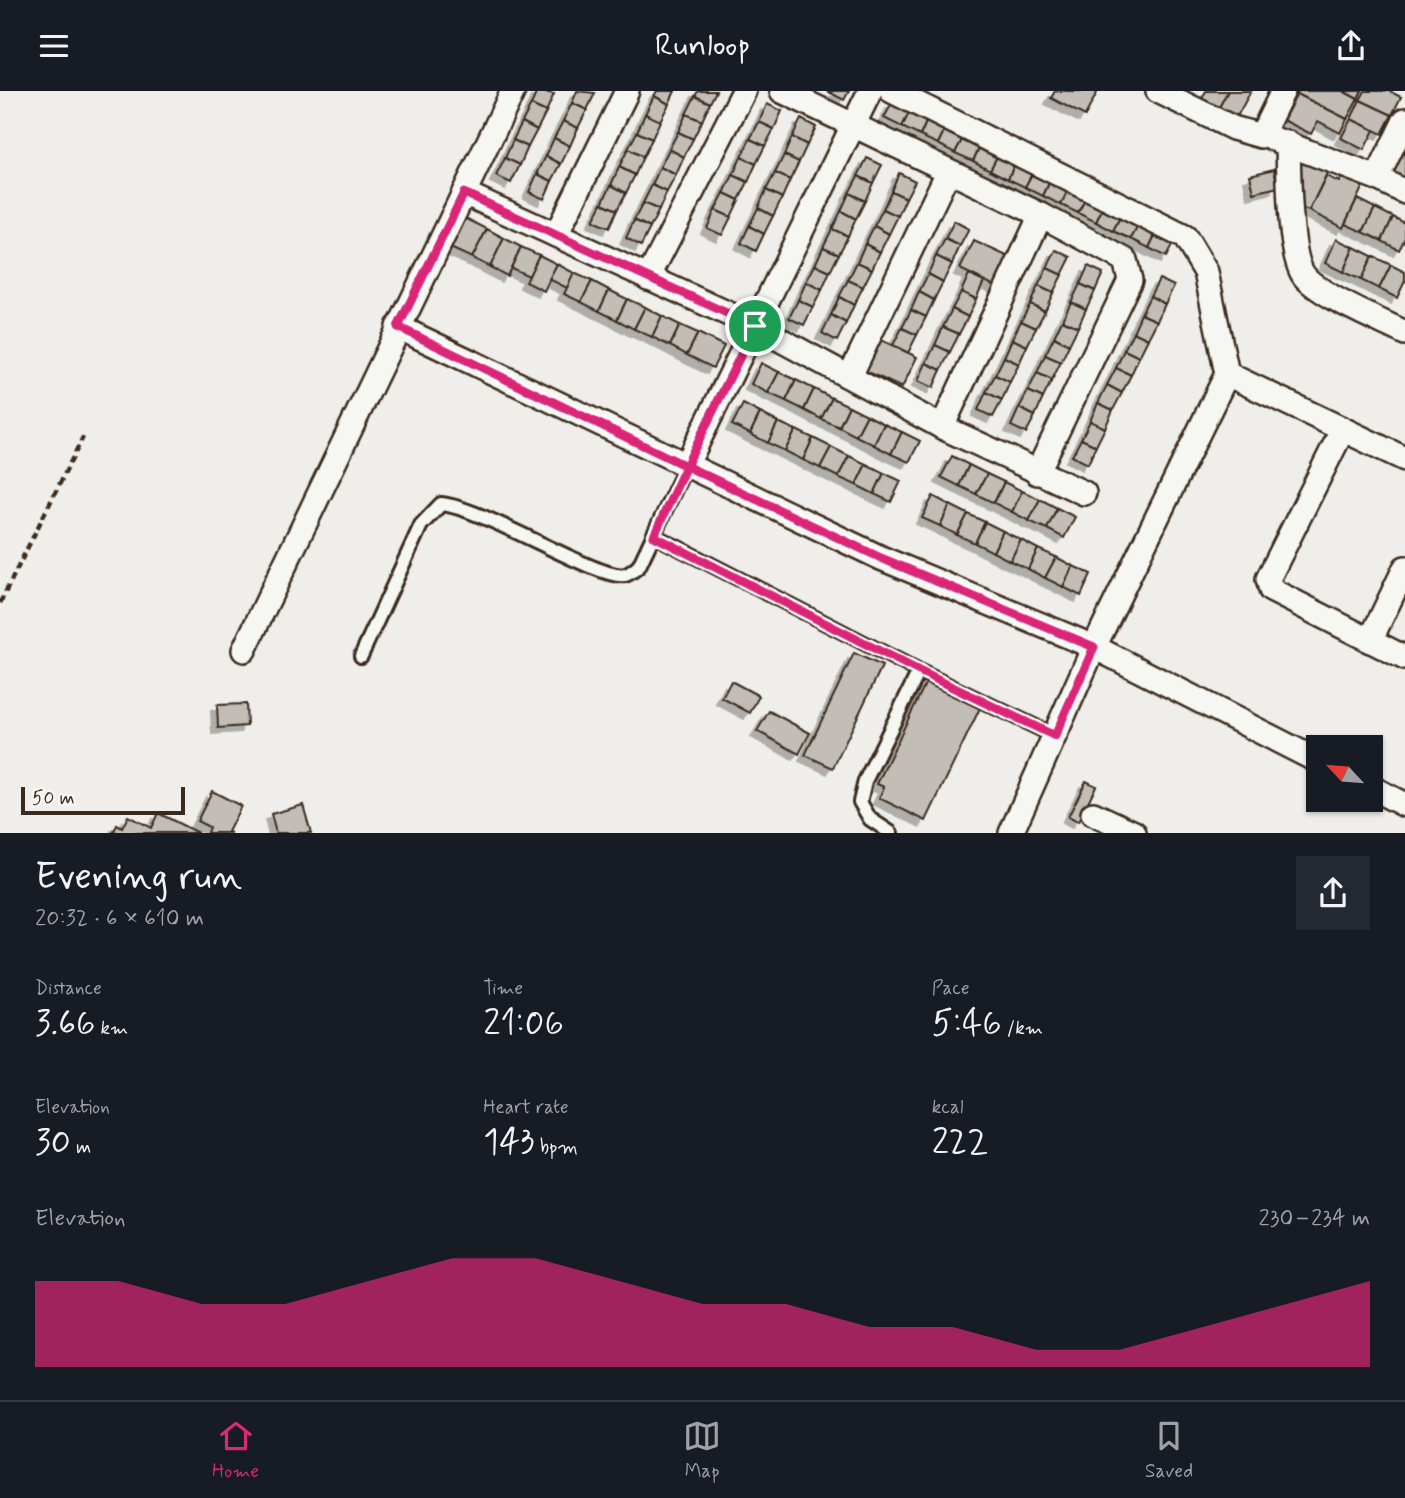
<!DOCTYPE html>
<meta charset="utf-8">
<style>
body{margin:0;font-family:Mynerve,sans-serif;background:#242831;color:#f1f3f6;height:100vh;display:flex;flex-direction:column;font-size:26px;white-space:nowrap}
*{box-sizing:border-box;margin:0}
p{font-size:23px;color:#9ea1a6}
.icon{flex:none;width:38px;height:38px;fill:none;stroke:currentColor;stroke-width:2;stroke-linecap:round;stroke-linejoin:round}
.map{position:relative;height:742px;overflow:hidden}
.details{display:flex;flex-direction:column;background:#171b24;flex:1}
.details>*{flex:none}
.needle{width:46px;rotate:296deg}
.controls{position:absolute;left:1306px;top:644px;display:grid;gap:14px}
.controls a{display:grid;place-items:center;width:77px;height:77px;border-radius:0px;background:#171b24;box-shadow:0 2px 5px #0004;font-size:35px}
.scale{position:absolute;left:21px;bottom:18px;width:164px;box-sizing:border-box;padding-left:7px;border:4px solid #3b2a1e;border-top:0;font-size:19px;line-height:24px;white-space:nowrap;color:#3b2a1e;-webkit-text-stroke:5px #f6f6f2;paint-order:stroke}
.pin{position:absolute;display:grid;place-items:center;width:60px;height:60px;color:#fff;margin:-30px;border:4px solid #fff;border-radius:50%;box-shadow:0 2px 7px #0007}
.round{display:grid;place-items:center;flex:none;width:74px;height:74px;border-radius:0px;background:#242831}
.overview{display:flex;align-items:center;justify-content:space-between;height:119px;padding:0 35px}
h1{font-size:38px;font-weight:600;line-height:52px}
.figures{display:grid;grid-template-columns:repeat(3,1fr);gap:10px;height:119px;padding:7px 35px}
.figures div{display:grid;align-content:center}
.figures b{font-size:35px;font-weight:600}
.figures small{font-size:19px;font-weight:400}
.figures p{font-size:19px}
.chart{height:196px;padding:14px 35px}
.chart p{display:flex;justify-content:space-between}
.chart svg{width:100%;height:126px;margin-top:7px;fill:#db2777;opacity:.7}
header{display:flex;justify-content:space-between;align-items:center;height:91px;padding:0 35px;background:#171b24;font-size:32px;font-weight:600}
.dock{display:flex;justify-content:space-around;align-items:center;height:98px;border-top:2px solid #363941;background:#171b24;font-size:19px;color:#9ea1a6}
.dock a{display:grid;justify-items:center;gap:4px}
.dock .active{color:#db2777}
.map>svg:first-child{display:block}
.building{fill:#c2bdb7;stroke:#3b2a1e;stroke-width:2;filter:url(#shadow)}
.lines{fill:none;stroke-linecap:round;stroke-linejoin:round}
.service-casing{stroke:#3b2a1e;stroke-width:18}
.minor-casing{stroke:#3b2a1e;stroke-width:28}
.path{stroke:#3b2a1e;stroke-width:4.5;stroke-dasharray:7 5;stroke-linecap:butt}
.service{stroke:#f6f6f2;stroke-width:12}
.minor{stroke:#f6f6f2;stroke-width:23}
.route-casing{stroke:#fff;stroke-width:14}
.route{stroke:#db2777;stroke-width:9}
</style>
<header><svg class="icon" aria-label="menu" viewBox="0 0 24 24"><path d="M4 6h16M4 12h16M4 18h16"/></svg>Runloop<svg class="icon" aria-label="share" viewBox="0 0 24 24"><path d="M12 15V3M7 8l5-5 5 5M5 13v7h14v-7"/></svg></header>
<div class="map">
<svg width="1405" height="742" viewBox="0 0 1405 742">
<defs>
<filter id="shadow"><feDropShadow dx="-6" dy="6" stdDeviation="0" flood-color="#0004"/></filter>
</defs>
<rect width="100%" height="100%" fill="#efeeea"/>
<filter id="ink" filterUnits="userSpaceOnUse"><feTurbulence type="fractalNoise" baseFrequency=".0143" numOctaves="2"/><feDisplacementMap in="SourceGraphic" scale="14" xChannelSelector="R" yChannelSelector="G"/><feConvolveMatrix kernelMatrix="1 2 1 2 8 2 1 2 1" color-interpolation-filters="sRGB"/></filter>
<g filter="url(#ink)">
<g class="building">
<polygon points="537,0 554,3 546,21 531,14"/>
<polygon points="577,0 595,2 587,19 572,12"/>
<polygon points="657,0 675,0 669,13 654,5"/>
<polygon points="698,0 716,0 710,12 695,5"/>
<polygon points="827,0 849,0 844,9"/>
<polygon points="1055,0 1098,0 1085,25 1051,7"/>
<polygon points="1206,0 1228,0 1217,20 1200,11"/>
<polygon points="1228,0 1251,0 1235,29 1217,20"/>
<polygon points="1298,0 1343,0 1358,8 1347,28 1297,3"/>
<polygon points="1343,0 1362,0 1358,8"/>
<polygon points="1365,0 1389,0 1401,6 1392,24 1360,9"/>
<polygon points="1297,3 1347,28 1340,42 1318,30 1311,43 1283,29"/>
<polygon points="654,5 669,13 660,30 645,23"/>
<polygon points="695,5 710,12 702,30 686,23"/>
<polygon points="1360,9 1392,24 1382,43 1351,28"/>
<polygon points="572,12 587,19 578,37 563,30"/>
<polygon points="892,12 910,20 902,36 884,27"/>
<polygon points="767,13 782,20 774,38 759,31"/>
<polygon points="531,14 546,21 537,39 522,31"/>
<polygon points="910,20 927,29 920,45 902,36"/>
<polygon points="645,23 660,30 652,48 637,41"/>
<polygon points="686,23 702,30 693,48 678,41"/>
<polygon points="801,28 816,36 807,54 792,46"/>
<polygon points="1351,28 1374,39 1364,59 1341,47"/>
<polygon points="927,29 945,38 938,53 920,45"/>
<polygon points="563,30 578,37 570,55 554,47"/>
<polygon points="522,31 537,39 528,56 513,49"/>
<polygon points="759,31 774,38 765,55 750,48"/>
<polygon points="945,38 963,47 955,62 938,53"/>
<polygon points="637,41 652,48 643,66 628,58"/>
<polygon points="678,41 693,48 684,66 669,58"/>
<polygon points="792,46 807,54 799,71 784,64"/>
<polygon points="554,47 570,55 561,73 546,65"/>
<polygon points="963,47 980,55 973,70 955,62"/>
<polygon points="750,48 765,55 756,73 741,66"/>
<polygon points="513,49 528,56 520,74 505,67"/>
<polygon points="1400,54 1405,56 1405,91 1387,82"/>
<polygon points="980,55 998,64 990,79 973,70"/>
<polygon points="628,58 643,66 635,84 619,76"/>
<polygon points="669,58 684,66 676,84 660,76"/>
<polygon points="784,64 799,71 790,89 775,82"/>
<polygon points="998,64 1015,72 1008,88 990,79"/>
<polygon points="1301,64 1329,78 1309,120 1303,118 1297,71"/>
<polygon points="546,65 561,73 552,90 537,83"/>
<polygon points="741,66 756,73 748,91 733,84"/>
<polygon points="505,67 520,74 511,92 496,85"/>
<polygon points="867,67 882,74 873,92 858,85"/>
<polygon points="1015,72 1033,81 1025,96 1008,88"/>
<polygon points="619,76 635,84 626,102 611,94"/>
<polygon points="660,76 676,84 667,101 652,94"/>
<polygon points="1274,78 1278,96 1254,102 1250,84"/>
<polygon points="1033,81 1050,90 1043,105 1025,96"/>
<polygon points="775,82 790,89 782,107 766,99"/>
<polygon points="899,82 915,90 906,107 891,100"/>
<polygon points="537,83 552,90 544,108 529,101"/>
<polygon points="1343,83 1364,93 1343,137 1309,120 1326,85 1339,91"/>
<polygon points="733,84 748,91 739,109 724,102"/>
<polygon points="858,85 873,92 865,110 849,102"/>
<polygon points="1050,90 1068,99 1061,114 1043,105"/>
<polygon points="611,94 626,102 617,119 602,112"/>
<polygon points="652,94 667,101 659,119 643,112"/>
<polygon points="766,99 782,107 773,125 758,117"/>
<polygon points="1068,99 1086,107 1078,122 1061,114"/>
<polygon points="891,100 906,107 898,125 883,118"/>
<polygon points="724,102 739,109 731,126 715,119"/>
<polygon points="849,102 865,110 856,128 841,120"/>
<polygon points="1086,107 1103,116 1096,131 1078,122"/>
<polygon points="1357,108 1375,117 1363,141 1345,133"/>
<polygon points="602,112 617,119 609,137 593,130"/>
<polygon points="643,112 659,119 650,137 634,129"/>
<polygon points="1103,116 1121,124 1113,140 1096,131"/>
<polygon points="758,117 773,125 764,143 749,135"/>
<polygon points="1375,117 1393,126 1382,150 1363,141"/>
<polygon points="883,118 898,125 889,143 874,135"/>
<polygon points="715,119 731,126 722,144 707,137"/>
<polygon points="841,120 856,128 848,145 832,138"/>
<polygon points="1121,124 1139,133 1131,148 1113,140"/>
<polygon points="463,126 487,138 472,167 448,156"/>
<polygon points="1393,126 1405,132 1405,147 1399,159 1382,150"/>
<polygon points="634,129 650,137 641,155 626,147"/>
<polygon points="954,130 969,138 960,155 945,148"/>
<polygon points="1139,133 1156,142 1149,157 1131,148"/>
<polygon points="749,135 764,143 756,160 741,152"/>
<polygon points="874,135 889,143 880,161 865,153"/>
<polygon points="487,138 504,147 490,176 472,167"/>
<polygon points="832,138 848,145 839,163 823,156"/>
<polygon points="1156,142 1174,151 1166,166 1149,157"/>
<polygon points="504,147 521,156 507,185 490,176"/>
<polygon points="945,148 960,155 952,173 936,165"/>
<polygon points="1336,148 1354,156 1343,181 1325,172"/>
<polygon points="974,150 1009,166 995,195 960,178"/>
<polygon points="865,153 880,161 872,178 857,171"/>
<polygon points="521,156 539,164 529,185 511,177"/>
<polygon points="823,156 839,163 830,181 815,174"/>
<polygon points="1354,156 1372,165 1361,189 1343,181"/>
<polygon points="1056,159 1071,166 1062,184 1047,177"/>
<polygon points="539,164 557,173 544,200 526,191"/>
<polygon points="936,165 952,173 943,191 928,183"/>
<polygon points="1372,165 1391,174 1379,198 1361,189"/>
<polygon points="857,171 872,178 863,196 848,189"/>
<polygon points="557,173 574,182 567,197 549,188"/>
<polygon points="815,174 830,181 822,199 806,191"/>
<polygon points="1391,174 1405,181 1405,190 1397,207 1379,198"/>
<polygon points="1088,175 1103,182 1095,200 1080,193"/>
<polygon points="1047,177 1062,184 1053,202 1038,195"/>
<polygon points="574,182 592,190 581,211 564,203"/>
<polygon points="928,183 943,191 934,209 919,201"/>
<polygon points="969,183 984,190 976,208 961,201"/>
<polygon points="1159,188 1174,195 1165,213 1150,205"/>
<polygon points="848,189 863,196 854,214 839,206"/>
<polygon points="592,190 609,199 599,220 581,211"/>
<polygon points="806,191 822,199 813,216 798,209"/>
<polygon points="1080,193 1095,200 1086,218 1071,211"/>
<polygon points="1038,195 1053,202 1045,220 1030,213"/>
<polygon points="609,199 627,208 617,229 599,220"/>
<polygon points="919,201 934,209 926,226 911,219"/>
<polygon points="961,201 976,208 968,226 952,218"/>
<polygon points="1150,205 1165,213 1157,230 1141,223"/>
<polygon points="839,206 854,214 846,232 831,224"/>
<polygon points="627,208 645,216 634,238 617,229"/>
<polygon points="798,209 813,216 804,234 789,227"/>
<polygon points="1071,211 1086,218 1078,236 1062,229"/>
<polygon points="1030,213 1045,220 1036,237 1021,230"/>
<polygon points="645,216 662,225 652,246 634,238"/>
<polygon points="952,218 968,226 959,243 943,236"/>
<polygon points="911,219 926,226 917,244 902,237"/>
<polygon points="1141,223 1157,230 1148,248 1133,241"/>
<polygon points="831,224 846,232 837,250 822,242"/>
<polygon points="662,225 680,234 670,255 652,246"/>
<polygon points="1062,229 1078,236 1069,254 1054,246"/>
<polygon points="1021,230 1036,237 1027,255 1012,248"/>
<polygon points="680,234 698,242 687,264 670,255"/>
<polygon points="943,236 959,243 950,261 935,254"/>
<polygon points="902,237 917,244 908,262 893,254"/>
<polygon points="1133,241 1148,248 1139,266 1124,259"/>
<polygon points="698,242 724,255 713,277 687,264"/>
<polygon points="1054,246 1069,254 1061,271 1045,264"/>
<polygon points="879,248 917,266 902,297 864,279"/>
<polygon points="1012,248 1027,255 1019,273 1004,266"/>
<polygon points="935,254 950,261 941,279 926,272"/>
<polygon points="1124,259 1139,266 1131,284 1116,277"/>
<polygon points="1045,264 1061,271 1052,289 1037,282"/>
<polygon points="1004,266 1019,273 1010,291 995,284"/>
<polygon points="761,272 779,281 768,302 751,293"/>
<polygon points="926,272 941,279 933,297 918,290"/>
<polygon points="1116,277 1131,284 1122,302 1107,294"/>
<polygon points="779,281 796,289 786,310 768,302"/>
<polygon points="1037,282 1052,289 1043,307 1028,300"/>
<polygon points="995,284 1010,291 1002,309 986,301"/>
<polygon points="796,289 814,298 804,319 786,310"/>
<polygon points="1107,294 1122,302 1113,319 1098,312"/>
<polygon points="814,298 832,307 821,328 804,319"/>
<polygon points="1028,300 1043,307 1035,325 1019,317"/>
<polygon points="986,301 1002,309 993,326 978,319"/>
<polygon points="832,307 849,315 839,336 821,328"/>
<polygon points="1098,312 1113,319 1105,337 1090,330"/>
<polygon points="743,313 760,322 750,343 732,334"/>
<polygon points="849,315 867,324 856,345 839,336"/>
<polygon points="1019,317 1035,325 1026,342 1011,335"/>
<polygon points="760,322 778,331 768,352 750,343"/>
<polygon points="867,324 884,333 874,354 856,345"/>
<polygon points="1090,330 1105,337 1096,355 1081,348"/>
<polygon points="778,331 796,339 785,360 768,352"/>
<polygon points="884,333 902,341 891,363 874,354"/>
<polygon points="796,339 813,347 803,369 785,360"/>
<polygon points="902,341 920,350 909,371 891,363"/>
<polygon points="813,347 831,356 820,377 803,369"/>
<polygon points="1081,348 1096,355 1088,373 1072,365"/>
<polygon points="831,356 849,365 838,386 820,377"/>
<polygon points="849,365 866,373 856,394 838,386"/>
<polygon points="952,365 969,374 959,395 941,386"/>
<polygon points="866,373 884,382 874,403 856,394"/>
<polygon points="969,374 987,383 976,403 959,395"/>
<polygon points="884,382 901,390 891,411 874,403"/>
<polygon points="987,383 1004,391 994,412 976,403"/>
<polygon points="1004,391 1022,400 1012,421 994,412"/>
<polygon points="1022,400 1040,408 1029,430 1012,421"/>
<polygon points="933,405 950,414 940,435 922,427"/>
<polygon points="1040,408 1057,417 1047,438 1029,430"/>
<polygon points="950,414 968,423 957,444 940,435"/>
<polygon points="1057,417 1075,426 1064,447 1047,438"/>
<polygon points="968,423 985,431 975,452 957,444"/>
<polygon points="985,431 1003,440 993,461 975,452"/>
<polygon points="1003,440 1021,449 1010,470 993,461"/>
<polygon points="1021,449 1038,458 1028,478 1010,470"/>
<polygon points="1038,458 1056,466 1045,487 1028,478"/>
<polygon points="1056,466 1073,475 1063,496 1045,487"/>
<polygon points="1073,475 1091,483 1081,505 1063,496"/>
<polygon points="854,562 882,575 833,677 805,664"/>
<polygon points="731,590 759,605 750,622 722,607"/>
<polygon points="926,591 980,617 926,730 879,707 884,696 877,693"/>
<polygon points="246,613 247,635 218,637 217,614"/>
<polygon points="769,620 810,642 799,663 757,640"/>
<polygon points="1086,690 1096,695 1078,731 1068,726"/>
<polygon points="212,700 241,715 228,741 231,742 207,742 209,736 197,730"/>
<polygon points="303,714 311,742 276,742 271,723"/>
<polygon points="158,722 198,742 113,742 117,734 122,737 128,725 151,737"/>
</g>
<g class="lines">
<defs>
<g id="service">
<polyline points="655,445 919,580 1055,645"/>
<path d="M361,565L421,434L441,413C485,417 600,490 625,484C630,483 635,478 639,475L686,375"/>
<polyline points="891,742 870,728 860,711 865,690 919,580"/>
</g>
<g id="minor">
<polyline points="782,0 1041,124 1125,169 1130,189 1037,382"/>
<polyline points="892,0 1185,146 1206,181 1227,283 1094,556 1011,742"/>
<polyline points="1158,0 1233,37 1261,45 1283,0"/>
<polyline points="1274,48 1377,87 1405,101"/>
<path d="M1288,52C1289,80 1288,167 1305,186C1323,206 1379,229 1405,242"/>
<polyline points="1377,87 1405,29"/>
<polyline points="464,102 755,235 942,336 1084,402"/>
<polyline points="556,144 627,0"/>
<polyline points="648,187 744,0"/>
<polyline points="398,236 881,467 1094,556 1318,670"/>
<polyline points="1227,283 1405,368"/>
<polyline points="850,285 948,81"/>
<polyline points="942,336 1041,124"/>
<polyline points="1343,338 1268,488 1271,499 1405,567"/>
<polyline points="686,375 870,0"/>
<polyline points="1370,550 1405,477"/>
<polyline points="244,559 513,0"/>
<polyline points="1370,696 1405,714"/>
<polyline points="1093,723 1134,742"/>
</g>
</defs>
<use href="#service" class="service-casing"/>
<use href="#minor" class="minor-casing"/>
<polyline class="path" points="0,512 83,346"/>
<use href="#service" class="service"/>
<use href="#minor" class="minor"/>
</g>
</g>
<g class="lines" filter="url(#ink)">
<defs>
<polyline id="route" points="755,235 464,102 398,236 686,375 654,445 919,580 1055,645 1094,556 881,467 686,375 755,235"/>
</defs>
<use href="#route" class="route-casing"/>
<use href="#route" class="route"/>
</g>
</svg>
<div class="controls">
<a><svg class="needle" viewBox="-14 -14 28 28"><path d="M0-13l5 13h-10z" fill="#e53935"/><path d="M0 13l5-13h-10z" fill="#9ea1a6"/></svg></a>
</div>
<div class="scale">50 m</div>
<div class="pin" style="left:755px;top:235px;background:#1e9e55"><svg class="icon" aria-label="arrive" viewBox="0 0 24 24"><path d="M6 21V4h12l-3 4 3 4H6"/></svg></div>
</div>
<section class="details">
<div class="overview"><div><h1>Evening run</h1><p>20:32 · 6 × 610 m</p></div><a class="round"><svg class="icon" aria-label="share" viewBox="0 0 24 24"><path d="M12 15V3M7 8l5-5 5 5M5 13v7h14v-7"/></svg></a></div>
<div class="figures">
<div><p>Distance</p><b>3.66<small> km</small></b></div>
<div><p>Time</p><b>21:06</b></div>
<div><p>Pace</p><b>5:46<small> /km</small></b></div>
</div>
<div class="figures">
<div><p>Elevation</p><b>30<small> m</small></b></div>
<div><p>Heart rate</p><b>143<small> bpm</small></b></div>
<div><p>kcal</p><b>222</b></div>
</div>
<div class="chart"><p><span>Elevation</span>230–234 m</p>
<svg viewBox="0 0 160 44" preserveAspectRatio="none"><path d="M0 44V14L10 14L20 22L30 22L40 14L50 6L60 6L70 14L80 22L90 22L100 30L110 30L120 38L130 38L140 30L150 22L160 14V44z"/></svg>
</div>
</section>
<nav class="dock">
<a class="active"><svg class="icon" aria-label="home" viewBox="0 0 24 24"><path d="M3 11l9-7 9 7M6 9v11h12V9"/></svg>Home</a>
<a><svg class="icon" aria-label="map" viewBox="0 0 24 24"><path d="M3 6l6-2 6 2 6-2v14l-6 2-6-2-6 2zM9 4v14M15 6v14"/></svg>Map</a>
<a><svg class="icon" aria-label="saved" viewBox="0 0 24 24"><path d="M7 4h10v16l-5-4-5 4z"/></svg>Saved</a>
</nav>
